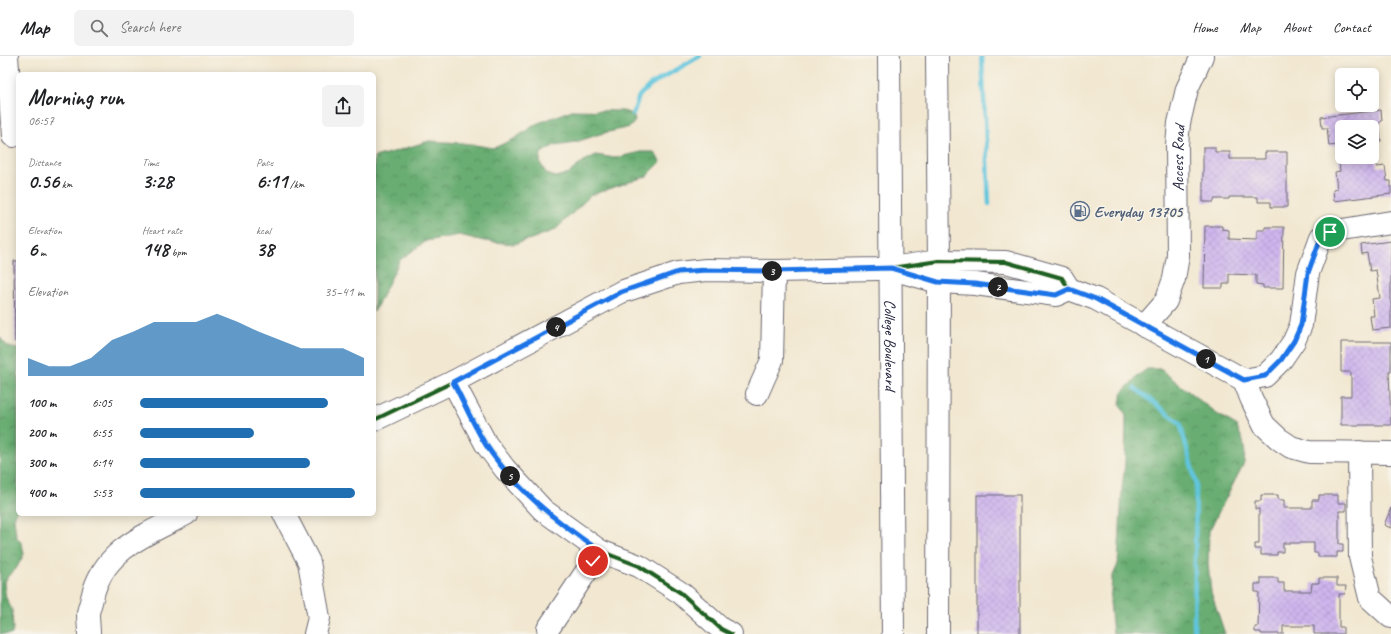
<!DOCTYPE html>
<meta charset="utf-8">
<style>
body{margin:0;font-family:Caveat,sans-serif;background:#f2f2f2;color:#202124;height:100vh;display:flex;flex-direction:column;font-size:15px;white-space:nowrap}
*{box-sizing:border-box;margin:0}
p{font-size:13px;color:#757577}
.icon{flex:none;width:22px;height:22px;fill:none;stroke:currentColor;stroke-width:2;stroke-linecap:round;stroke-linejoin:round}
.map{position:relative;flex:1;overflow:hidden}
.drawer{position:absolute;left:16px;top:16px;width:360px;height:444px;display:flex;flex-direction:column;background:#fff;border-radius:6px;box-shadow:0 2px 10px #0003}
.drawer>*{flex:none}
.fabs{position:absolute;left:1335px;top:12px;display:grid;gap:8px}
.fabs a{display:grid;place-items:center;width:44px;height:44px;border-radius:6px;background:#fff;box-shadow:0 2px 10px #0003;font-size:20px}
.pin{position:absolute;display:grid;place-items:center;width:34px;height:34px;color:#fff;margin:-17px;border:2px solid #fff;border-radius:50%;box-shadow:0 1px 4px #0007}
.km{position:absolute;width:20px;height:20px;margin:-10px;border-radius:50%;background:#222;color:#fff;font-size:11px;line-height:20px;text-align:center}
.round{display:grid;place-items:center;flex:none;width:42px;height:42px;border-radius:6px;background:#f2f2f2}
.summary{display:flex;align-items:center;justify-content:space-between;height:68px;padding:0 12px}
h1{font-size:22px;font-weight:800;line-height:30px}
.stats{display:grid;grid-template-columns:repeat(3,1fr);gap:6px;height:68px;padding:4px 12px}
.stats div{display:grid;align-content:center}
.stats b{font-size:20px;font-weight:800}
.stats small{font-size:11px;font-weight:400}
.stats p{font-size:11px}
.chart{height:112px;padding:8px 12px}
.chart p{display:flex;justify-content:space-between}
.chart svg{width:100%;height:72px;margin-top:4px;fill:#1f6fb2;opacity:.7}
ul{padding:0 12px;list-style:none;font-size:13px}
li{display:grid;grid-template-columns:64px 48px 1fr;align-items:center;height:30px}
li i{height:10px;border-radius:5px;background:#1f6fb2}
header{display:flex;align-items:center;gap:24px;box-sizing:border-box;height:56px;padding:0 20px;background:#fff;border-bottom:1px solid #e0e0e0}
header strong{font-size:19px}
nav{display:flex;gap:22px;margin-inline-start:auto;font-size:14px}
.search{width:280px;height:36px;background:#f2f2f2;display:flex;align-items:center;gap:10px;box-sizing:border-box;padding:0 14px;border-radius:6px;color:#757577;font-size:15px}
.map>svg:first-child{display:block}
.forest{fill:url(#forest-crowns);stroke:#466856}
.lines{fill:none;stroke-linecap:round;stroke-linejoin:round}
.stream{stroke:#60c6de;stroke-width:4.5}
.building{fill:url(#building-cross-hatch);fill-rule:evenodd}
.minor-casing{stroke:#6b6770;stroke-width:24}
.major-casing{stroke:#6b6770;stroke-width:24}
.minor{stroke:#fff;stroke-width:22}
.major{stroke:#fff;stroke-width:22}
.cycleway-casing{stroke:#f7f3e8;stroke-width:6}
.cycleway{stroke:#1b5e20;stroke-width:4}
.route-casing{stroke:#fff;stroke-width:8}
.route{stroke:#1a73e8;stroke-width:5}
.labels{text-anchor:middle;stroke-width:3;stroke-linejoin:round;paint-order:stroke}
.street-label{font-size:16px;fill:#22223b;stroke:#f7f3e8}
.service-label{font-size:16px;font-weight:bold;fill:#4e5e75;stroke:#f7f3e8;text-anchor:start}
</style>
<header>
<strong>Map</strong>
<div class="search"><svg class="icon" aria-label="search" viewBox="0 0 24 24"><circle cx="10" cy="10" r="6"/><path d="M15 15l6 6"/></svg>Search here</div>
<nav><a>Home</a><a>Map</a><a>About</a><a>Contact</a></nav>
</header>
<div class="map">
<svg width="1391" height="578" viewBox="0 0 1391 578">
<defs>
<pattern id="forest-crowns" width="20" height="18" patternUnits="userSpaceOnUse"><rect width="20" height="18" fill="#69ad72"/><path d="M2 6a3 3 0 1 1 6 0M12 15a3 3 0 1 1 6 0" fill="none" stroke="#568c5f"/></pattern>
<pattern id="building-cross-hatch" width="8" height="8" patternUnits="userSpaceOnUse"><rect width="8" height="8" fill="#cfb6ee"/><path d="M0 0l8 8M0 8l8-8" fill="none" stroke="#b19ccd"/></pattern>
</defs>
<rect width="100%" height="100%" fill="#f7f3e8"/>
<filter id="ink" filterUnits="userSpaceOnUse"><feTurbulence type="fractalNoise" baseFrequency=".025" numOctaves="2"/><feDisplacementMap in="SourceGraphic" scale="8" xChannelSelector="R" yChannelSelector="G"/><feConvolveMatrix kernelMatrix="1 2 1 2 8 2 1 2 1" color-interpolation-filters="sRGB"/></filter>
<filter id="wash" filterUnits="userSpaceOnUse"><feTurbulence type="fractalNoise" baseFrequency=".012" numOctaves="4" result="noise"/><feDisplacementMap in="SourceGraphic" scale="16" xChannelSelector="R" yChannelSelector="G"/><feGaussianBlur stdDeviation="0.9" result="paint"/><feColorMatrix in="noise" values="0 0 0 0 0 0 0 0 0 0 0 0 0 0 0 0 0 1.4 0 .05"/><feComposite in="paint" operator="in"/></filter>
<g filter="url(#wash)">
<rect width="100%" height="100%" fill="#f2e8d2"/>
<g class="forest">
<polygon points="572,54 623,55 633,58 635,65 630,71 600,78 576,86 555,89 541,97 540,107 547,118 556,121 569,117 584,105 596,99 615,102 640,96 654,96 661,106 647,120 591,139 555,174 531,183 514,188 484,185 459,179 426,185 400,204 374,256 374,101 393,96 429,85 462,87 494,92 514,83 536,68"/>
<path d="M0,281C3,287 10,293 18,293V453L14,462L16,480L22,488L24,498L16,513L8,520L4,528L6,542L12,554L13,573L12,578H0Z"/>
<polygon points="1147,313 1160,313 1217,358 1236,369 1243,385 1245,398 1244,407 1209,475 1208,508 1211,536 1225,578 1113,578 1110,546 1112,522 1118,508 1122,433 1125,407 1126,359 1120,348 1122,336 1140,318"/>
</g>
<g class="lines">
<g class="stream">
<polyline points="982,0 989,148"/>
<polyline points="633,58 639,40 650,29 700,0"/>
<polyline points="1135,332 1180,367 1196,427 1194,578"/>
</g>
</g>
<g id="blocks">
<g class="building">
<path d="M1381,54L1382,65L1379,67L1381,85L1374,86L1377,111L1385,110L1387,125H1391V138L1334,145L1333,134L1337,133L1335,116L1340,115L1337,89L1329,90L1327,72H1322L1321,61ZM1342,71H1372V101H1342Z"/>
<polygon points="1203,91 1215,91 1215,96 1230,96 1230,103 1265,103 1265,96 1287,96 1287,151 1271,151 1271,146 1258,146 1258,141 1229,141 1229,143 1214,143 1214,146 1203,146"/>
<polygon points="1205,170 1222,170 1222,173 1229,174 1229,183 1257,184 1257,174 1265,174 1265,171 1284,171 1283,232 1263,232 1263,229 1256,228 1256,219 1229,218 1229,228 1223,228 1223,232 1204,232"/>
<polygon points="1391,185 1391,272 1372,274 1370,260 1374,260 1372,243 1380,242 1376,214 1370,215 1367,197 1362,198 1361,189"/>
<polygon points="14,205 18,205 18,286 15,286"/>
<polygon points="1341,286 1391,286 1391,315 1389,315 1391,369 1341,369 1341,340 1351,340 1351,316 1341,316"/>
<rect x="977" y="439" width="43" height="139"/>
<polygon points="1261,439 1278,439 1278,444 1284,444 1284,452 1312,452 1312,444 1319,444 1319,439 1338,439 1338,447 1346,447 1346,455 1339,455 1339,488 1343,488 1343,496 1337,496 1337,501 1318,501 1318,497 1314,497 1314,487 1283,487 1283,496 1277,496 1277,499 1261,499 1261,493 1255,493 1255,488 1259,488 1259,453 1255,453 1255,445 1261,445"/>
<polygon points="1391,452 1391,472 1384,469"/>
<polygon points="1261,522 1278,522 1278,527 1284,527 1284,535 1311,535 1312,527 1319,527 1319,522 1337,522 1337,530 1346,530 1345,538 1339,538 1339,571 1343,571 1343,578 1314,578 1314,570 1283,570 1283,578 1261,578 1261,576 1255,576 1255,571 1258,571 1259,536 1255,536 1255,528 1261,528"/>
</g>
</g>
</g>
<g filter="url(#ink)">
<use href="#blocks" fill-opacity="0" stroke="#6b6770" stroke-width="1"/>
<g class="lines">
<defs>
<g id="minor">
<polyline points="7,0 13,80"/>
<polyline points="898,215 939,226 975,228 1056,239 1069,233"/>
<path id="s1" d="M1144,270L1166,245L1174,223L1178,200L1177,89L1179,67L1187,33L1202,0"/>
<polyline points="1244,324 1265,320 1281,304 1294,285 1301,269 1308,217 1321,181 1330,176 1391,166"/>
<polyline points="1244,324 1251,342 1264,369 1279,383 1291,391 1309,396 1391,397"/>
<polyline points="453,326 486,388 505,413 543,454 600,495 639,510 681,537 721,573 731,578"/>
<polyline points="757,338 772,304 774,215"/>
<polyline points="374,364 453,326 621,236 678,217 706,214 774,215 878,213 891,212 939,205 1006,206 1062,222 1069,233 1096,243 1244,324"/>
<polyline points="1359,396 1360,501 1370,542 1391,561"/>
<polyline points="284,458 309,506 319,562 315,578"/>
<polyline points="548,573 600,495"/>
<path d="M89,578C89,571 88,564 88,557C89,552 91,547 92,542C103,493 146,479 186,458"/>
</g>
<g id="major">
<path id="s2" d="M889,0L893,578"/>
<polyline points="937,0 939,205 938,578"/>
</g>
</defs>
<use href="#minor" class="minor-casing"/>
<use href="#major" class="major-casing"/>
<use href="#minor" class="minor"/>
<use href="#major" class="major"/>
<defs>
<g id="cycleway">
<polyline points="453,326 486,388 505,413 543,454 600,495 639,510 681,537 721,573 731,578"/>
<polyline points="374,364 453,326 621,236 678,217 706,214 774,215 878,213 891,212 939,205 1006,206 1062,222 1069,233 1096,243 1244,324"/>
</g>
</defs>
<use href="#cycleway" class="cycleway-casing"/>
<use href="#cycleway" class="cycleway"/>
</g>
</g>
<g class="lines" filter="url(#ink)">
<defs>
<path id="route" d="M593,505L600,495C557,466 515,433 486,389C473,369 464,346 453,326L621,236L678,216L706,214L774,215L891,212L938,226L975,228L1056,239L1069,233L1096,243L1244,324L1265,320L1281,304L1294,285L1301,269L1308,217L1321,181L1330,176"/>
</defs>
<use href="#route" class="route-casing"/>
<use href="#route" class="route"/>
</g>
<defs>
<symbol id="fuel-ring" viewBox="-11 -11 22 22"><circle r="9.5" fill="#f7f3e8" stroke="#5c6f8a" stroke-width="1.5"/><path d="M-5.5-6h7V0h2V4h1.3V-2.5L3-4.5l.8-.8L6-3V5H2.5V1h-1V6h-7ZM-4.2-4.7v3.2H.2V-4.7Z" fill="#5c6f8a"/></symbol>
</defs>
<g fill-rule="evenodd">
<use href="#fuel-ring" x="1069" y="144" width="22" height="22"/>
</g>
<g class="labels">
<g class="street-label">
<text dy="6" stroke="none"><textPath href="#s1" startOffset="178">Access Road</textPath></text>
<text dy="6" stroke="none"><textPath href="#s2" startOffset="289">College Boulevard</textPath></text>
</g>
<g class="service-label">
<text x="1094" y="161">Everyday 13705</text>
</g>
</g>
</svg>
<div class="fabs">
<a><svg class="icon" aria-label="locate" viewBox="0 0 24 24"><circle cx="12" cy="12" r="6"/><path d="M12 2v4M12 18v4M2 12h4M18 12h4"/></svg></a>
<a><svg class="icon" aria-label="layers" viewBox="0 0 24 24"><path d="M12 4l9 5-9 5-9-5zM3 14l9 5 9-5"/></svg></a>
</div>
<div class="pin" style="left:1330px;top:176px;background:#1e9e55"><svg class="icon" aria-label="arrive" viewBox="0 0 24 24"><path d="M6 21V4h12l-3 4 3 4H6"/></svg></div>
<div class="pin" style="left:593px;top:505px;background:#d93025"><svg class="icon" aria-label="check" viewBox="0 0 24 24"><path d="M5 12l5 5 9-10"/></svg></div>
<b class="km" style="left:1206px;top:303px">1</b>
<b class="km" style="left:998px;top:231px">2</b>
<b class="km" style="left:772px;top:215px">3</b>
<b class="km" style="left:556px;top:271px">4</b>
<b class="km" style="left:510px;top:420px">5</b>
<section class="drawer">
<div class="summary"><div><h1>Morning run</h1><p>06:57</p></div><a class="round"><svg class="icon" aria-label="share" viewBox="0 0 24 24"><path d="M12 15V3M7 8l5-5 5 5M5 13v7h14v-7"/></svg></a></div>
<div class="stats">
<div><p>Distance</p><b>0.56<small> km</small></b></div>
<div><p>Time</p><b>3:28</b></div>
<div><p>Pace</p><b>6:11<small> /km</small></b></div>
</div>
<div class="stats">
<div><p>Elevation</p><b>6<small> m</small></b></div>
<div><p>Heart rate</p><b>148<small> bpm</small></b></div>
<div><p>kcal</p><b>38</b></div>
</div>
<div class="chart"><p><span>Elevation</span>35–41 m</p>
<svg viewBox="0 0 160 44" preserveAspectRatio="none"><path d="M0 44V33L10 38L20 38L30 33L40 22L50 17L60 11L70 11L80 11L90 6L100 11L110 17L120 22L130 27L140 27L150 27L160 33V44z"/></svg>
</div>
<ul>
<li><b>100 m</b>6:05<i style="width:84%"></i></li>
<li><b>200 m</b>6:55<i style="width:51%"></i></li>
<li><b>300 m</b>6:14<i style="width:76%"></i></li>
<li><b>400 m</b>5:53<i style="width:96%"></i></li>
</ul>
</section>
</div>
